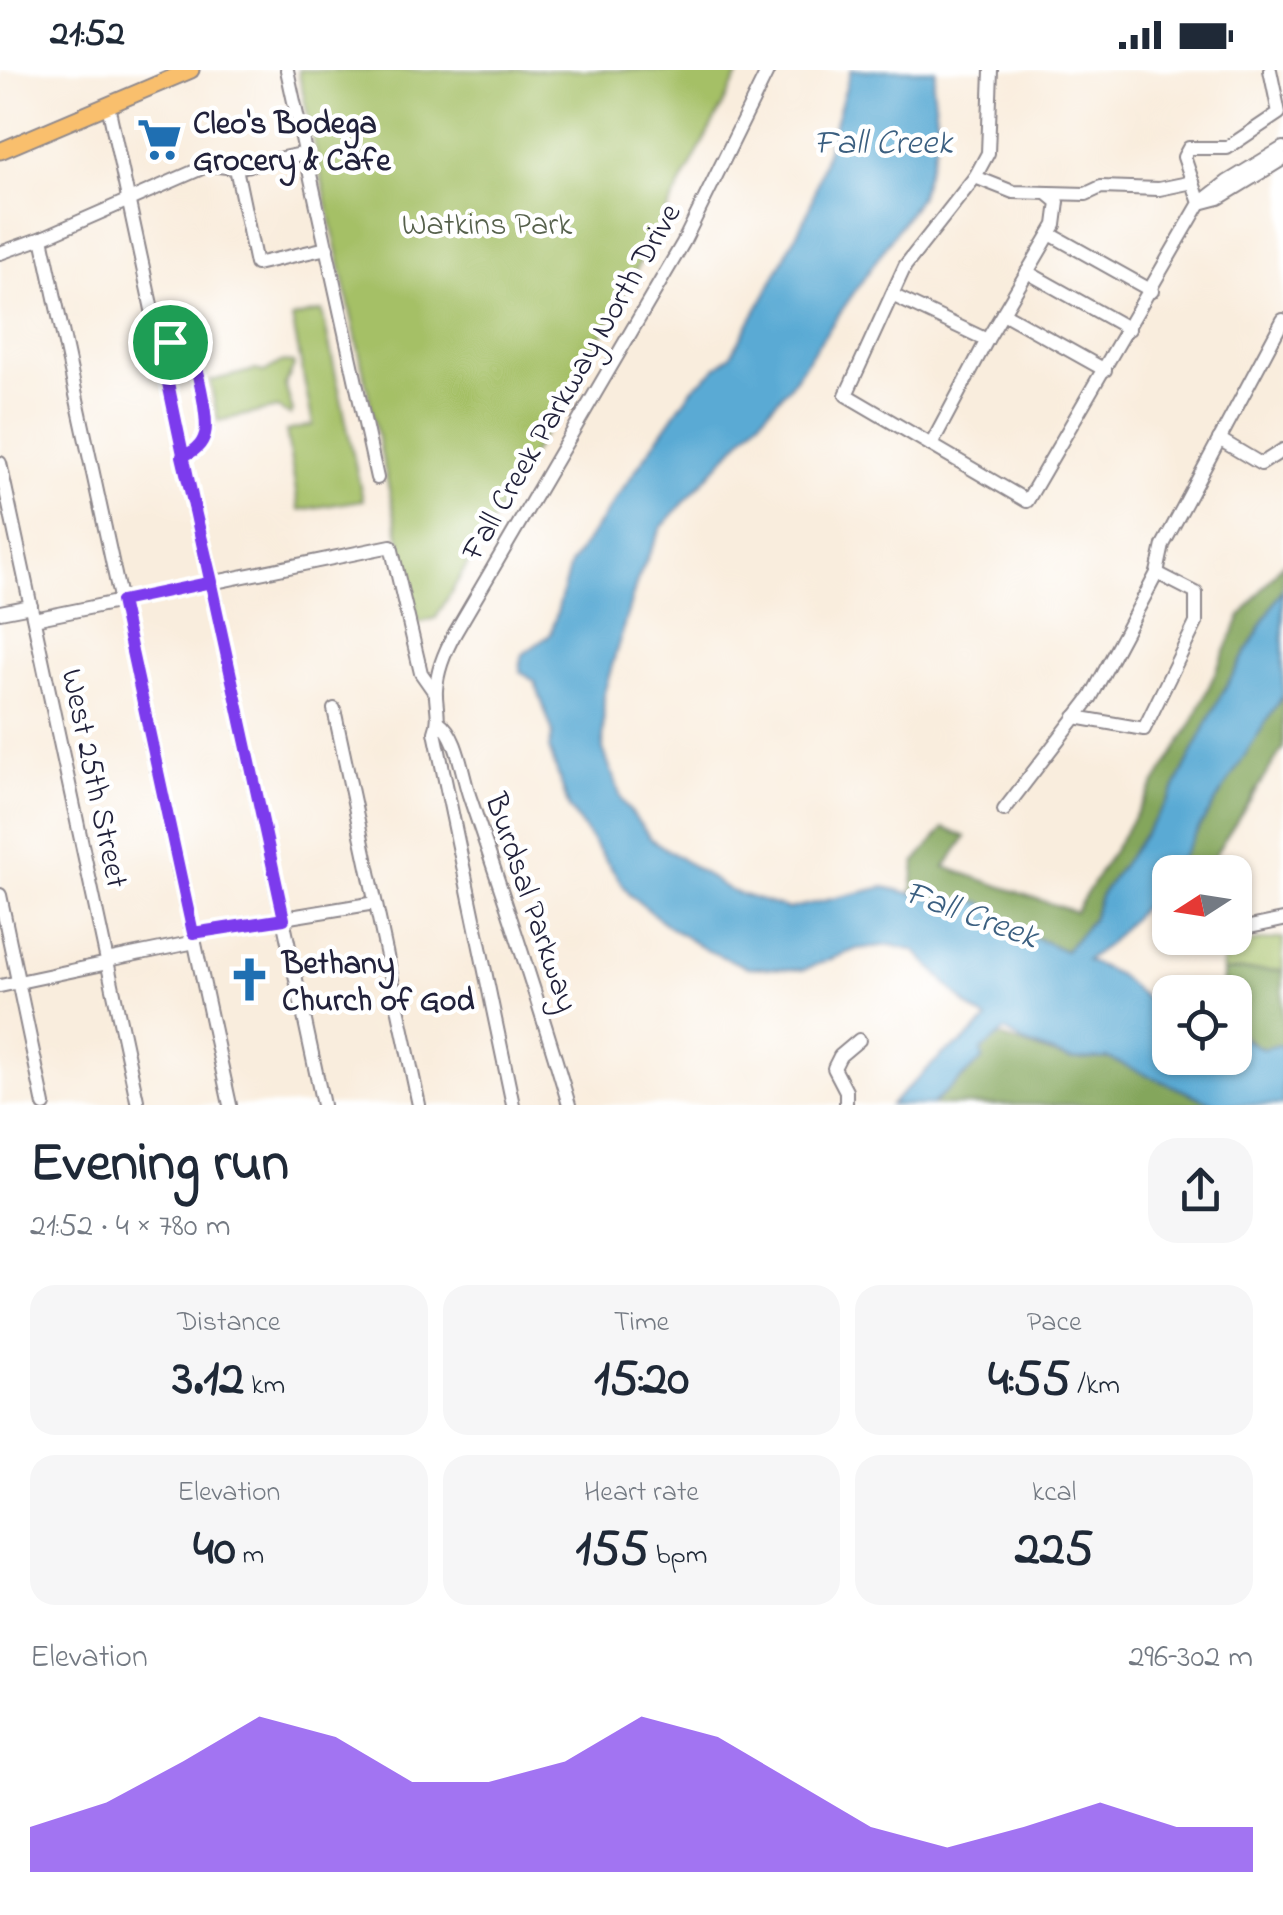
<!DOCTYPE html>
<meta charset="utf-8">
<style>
body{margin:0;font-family:"Indie Flower",sans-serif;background:#f6f6f7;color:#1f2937;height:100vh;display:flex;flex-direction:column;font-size:38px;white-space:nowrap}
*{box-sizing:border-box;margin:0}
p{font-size:32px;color:#747a83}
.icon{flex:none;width:55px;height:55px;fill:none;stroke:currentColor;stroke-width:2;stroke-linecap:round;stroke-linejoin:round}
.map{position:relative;height:1035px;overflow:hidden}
.details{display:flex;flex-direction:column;background:#fff;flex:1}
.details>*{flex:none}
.needle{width:65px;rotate:258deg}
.buttons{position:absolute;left:1152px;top:785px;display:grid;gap:20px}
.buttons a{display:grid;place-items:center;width:100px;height:100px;border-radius:20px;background:#fff;box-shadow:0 2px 8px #0004;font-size:50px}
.pin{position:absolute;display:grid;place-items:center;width:85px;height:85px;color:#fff;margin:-42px;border:5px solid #fff;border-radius:50%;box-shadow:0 2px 10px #0007}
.round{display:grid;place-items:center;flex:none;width:105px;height:105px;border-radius:30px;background:#f6f6f7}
.headline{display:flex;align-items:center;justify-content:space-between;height:170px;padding:0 30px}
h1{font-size:55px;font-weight:800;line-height:75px}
.metrics{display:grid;grid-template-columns:repeat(3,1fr);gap:15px;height:170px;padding:10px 30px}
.metrics div{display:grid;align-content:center;border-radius:25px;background:#f6f6f7;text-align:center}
.metrics b{font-size:50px;font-weight:800}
.metrics small{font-size:28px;font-weight:400}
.metrics p{font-size:28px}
.chart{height:280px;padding:20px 30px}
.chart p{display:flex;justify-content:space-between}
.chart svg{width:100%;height:180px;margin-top:10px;fill:#7c3aed;opacity:.7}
.status{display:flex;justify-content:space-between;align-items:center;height:70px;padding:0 50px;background:#fff;direction:ltr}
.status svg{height:28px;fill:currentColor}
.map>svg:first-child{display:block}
.green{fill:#a5c066;stroke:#647150;stroke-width:2.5}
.forest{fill:#84a65b;stroke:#53644b;stroke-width:2.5}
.water{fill:#5aaad4;stroke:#3e6688;stroke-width:2.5}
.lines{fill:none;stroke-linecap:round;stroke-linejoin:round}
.minor-casing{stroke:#8e888c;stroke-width:16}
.major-casing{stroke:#8e888c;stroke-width:19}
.minor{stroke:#fff;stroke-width:12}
.major{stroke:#f9bf6d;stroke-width:15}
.route-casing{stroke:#fff;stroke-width:20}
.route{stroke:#7c3aed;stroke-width:12}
.labels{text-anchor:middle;stroke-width:9;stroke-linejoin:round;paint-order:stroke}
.poi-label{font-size:32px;font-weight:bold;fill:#22223b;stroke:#fff;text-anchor:start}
.park-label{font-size:32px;fill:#56614c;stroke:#fff}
.street-label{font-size:32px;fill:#22223b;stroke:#fff}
.water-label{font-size:35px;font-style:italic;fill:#3b5f80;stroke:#fff}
</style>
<div class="status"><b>21:52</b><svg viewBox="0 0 49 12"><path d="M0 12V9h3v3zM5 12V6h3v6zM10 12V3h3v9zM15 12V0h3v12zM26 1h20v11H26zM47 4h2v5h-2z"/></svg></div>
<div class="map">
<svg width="1283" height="1035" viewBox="0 0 1283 1035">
<rect width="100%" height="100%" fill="#fff"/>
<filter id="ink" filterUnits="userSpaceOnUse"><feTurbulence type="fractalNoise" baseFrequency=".01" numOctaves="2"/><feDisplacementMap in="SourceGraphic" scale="20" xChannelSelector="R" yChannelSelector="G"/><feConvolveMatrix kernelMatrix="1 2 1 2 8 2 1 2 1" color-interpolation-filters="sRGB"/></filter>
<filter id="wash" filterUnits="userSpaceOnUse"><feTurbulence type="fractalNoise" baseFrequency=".0048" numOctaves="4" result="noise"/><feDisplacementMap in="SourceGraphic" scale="40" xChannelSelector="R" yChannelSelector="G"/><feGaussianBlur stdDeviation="2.25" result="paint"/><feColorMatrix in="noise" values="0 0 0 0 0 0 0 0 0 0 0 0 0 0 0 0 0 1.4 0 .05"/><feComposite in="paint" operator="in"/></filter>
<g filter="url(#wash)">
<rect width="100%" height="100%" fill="#f9eddd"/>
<g class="green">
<polygon points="298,0 741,0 603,263 436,548 418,553"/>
<polygon points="322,241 363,430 299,440 286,361 313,355 292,248"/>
<polygon points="281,292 293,293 294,296 285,315 293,342 290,345 277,338 218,351 210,311 255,300 264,302"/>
<polygon points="1283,868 1283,900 1224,901 1223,907 1222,879 1225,876"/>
</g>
<g class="forest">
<polygon points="1283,493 1283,518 1220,627 1170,728 1100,826 1092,849 1065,881 1033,867 980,832 940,830 912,823 915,792 944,758 966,767 945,797 1075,842 1192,654 1241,546"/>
<polygon points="1283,625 1283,678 1204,802 1170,802"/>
<path d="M1283,900V978L1279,975L1263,979C1233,964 1235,953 1235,922H1221L1224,901Z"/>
<polygon points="998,966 1071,990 1108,988 1217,1035 931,1035 983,990 980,982"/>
</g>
<polygon class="water" points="851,0 936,0 933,16 939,64 919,128 789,317 661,458 637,511 604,623 603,679 622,730 651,769 731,821 788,839 884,817 940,830 980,832 1033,867 1065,881 1092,850 1100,826 1170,728 1220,627 1283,518 1283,625 1172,801 1143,837 1107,875 1086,890 1117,904 1157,938 1170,942 1170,988 1235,988 1235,965 1263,979 1280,975 1283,978 1283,1035 1217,1035 1108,988 1071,990 1023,972 1005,961 981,981 983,989 931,1035 890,1035 944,983 961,974 987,950 971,939 915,881 891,875 857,879 803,900 747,897 706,880 668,856 630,825 569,738 549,678 553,663 535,612 520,601 522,585 551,564 570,495 692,319 731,285 766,223 809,140"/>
</g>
<g filter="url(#ink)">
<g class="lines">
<defs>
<g id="minor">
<polyline points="287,0 377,408"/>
<polyline points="991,0 988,83 975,107 905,196 846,325 1027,431 1200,133 1184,87 1189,78 1227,78 1279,43 1270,0"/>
<polyline points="108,35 323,1035"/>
<polyline points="1283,78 1227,112 1200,133 1219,128 1283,89"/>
<polyline points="236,98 256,194 327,178"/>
<polyline points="975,107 1013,122 1086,124 1101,117 1159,119 1193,112"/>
<polyline points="1050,164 1152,221"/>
<polyline points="42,168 230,1035"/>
<polyline points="0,183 42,168 209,95 236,98 306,83"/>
<polyline points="1027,202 1129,259"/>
<polyline points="892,225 987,270 931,375"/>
<polyline points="1003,243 1105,300"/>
<polyline points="987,270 1055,155 1058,132 1047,123"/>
<path d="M160,274L182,275C196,286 211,347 205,365C201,376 193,382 183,385"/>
<polyline points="1219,369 1261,394 1283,380"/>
<polyline points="0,393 138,1035"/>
<polyline points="0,542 31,536"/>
<polyline points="34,549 391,476 421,603 435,623"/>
<polyline points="334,639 419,1035"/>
<polyline points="1075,647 1144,659 1196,553 1196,523 1157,503"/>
<path d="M439,652C458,665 462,706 470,728C505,830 539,931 569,1035"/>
<polyline points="1004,740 1091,627 1157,503 1163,475 1283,250"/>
<polyline points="0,825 44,1035"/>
<polyline points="1169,856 1170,856"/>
<polyline points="1235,860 1283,850"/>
<polyline points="193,863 375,833"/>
<polyline points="107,890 195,872"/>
<polyline points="0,916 108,893"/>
<path d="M513,1035L435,662C441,647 435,635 436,620C437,599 445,581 455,563L683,173L768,0"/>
<polyline points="846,1035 846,1021 834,998 840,986 859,970"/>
</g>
<polyline id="major" points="0,81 191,0"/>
</defs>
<use href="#minor" class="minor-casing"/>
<use href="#major" class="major-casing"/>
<use href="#minor" class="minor"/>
<use href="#major" class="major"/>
</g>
</g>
<g class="lines" filter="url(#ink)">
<defs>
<path id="route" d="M170,272L160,274C199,466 243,657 284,849L193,863L121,531L212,512L182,386C194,382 202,376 205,364C209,351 197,286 186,278C183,275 174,273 170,272"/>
</defs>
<use href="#route" class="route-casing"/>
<use href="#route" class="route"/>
</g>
<defs>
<symbol id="supermarket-bare" viewBox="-9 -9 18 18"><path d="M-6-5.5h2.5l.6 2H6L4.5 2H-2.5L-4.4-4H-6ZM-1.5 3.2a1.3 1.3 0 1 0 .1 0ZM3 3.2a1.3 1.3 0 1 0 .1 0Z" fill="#1f6fb2" stroke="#fff" stroke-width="2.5" paint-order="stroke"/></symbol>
<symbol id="church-bare" viewBox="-9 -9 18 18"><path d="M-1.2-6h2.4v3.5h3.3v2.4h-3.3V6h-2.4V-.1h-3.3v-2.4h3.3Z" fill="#1f6fb2" stroke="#fff" stroke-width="2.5" paint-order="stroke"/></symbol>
</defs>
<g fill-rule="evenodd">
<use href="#supermarket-bare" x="128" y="38" width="63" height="63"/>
<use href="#church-bare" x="218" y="878" width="63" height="63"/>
</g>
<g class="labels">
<g class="poi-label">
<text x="193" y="63">Cleo's Bodega<tspan x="193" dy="37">Grocery &amp; Cafe</tspan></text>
<text x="282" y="903">Bethany<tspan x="282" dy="37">Church of God</tspan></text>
</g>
<g class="park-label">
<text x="487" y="164">Watkins Park</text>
</g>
<g class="street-label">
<text transform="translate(570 311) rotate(-60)" y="11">Fall Creek Parkway North Drive</text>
<text transform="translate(96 708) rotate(78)" y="11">West 25th Street</text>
<text transform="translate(533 832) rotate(71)" y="11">Burdsal Parkway</text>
</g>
<g class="water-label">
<text x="883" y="83">Fall Creek</text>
<text transform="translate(972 843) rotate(20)" y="12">Fall Creek</text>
</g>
</g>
</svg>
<div class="buttons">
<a><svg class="needle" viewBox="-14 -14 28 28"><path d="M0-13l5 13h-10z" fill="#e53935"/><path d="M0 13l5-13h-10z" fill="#747a83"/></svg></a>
<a><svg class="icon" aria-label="locate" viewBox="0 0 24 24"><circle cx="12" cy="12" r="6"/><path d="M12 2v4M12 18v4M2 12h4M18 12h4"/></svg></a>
</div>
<div class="pin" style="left:170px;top:272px;background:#1e9e55"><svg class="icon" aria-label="arrive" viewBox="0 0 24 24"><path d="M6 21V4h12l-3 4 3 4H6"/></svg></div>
</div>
<section class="details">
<div class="headline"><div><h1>Evening run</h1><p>21:52 · 4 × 780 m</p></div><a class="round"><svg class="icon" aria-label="share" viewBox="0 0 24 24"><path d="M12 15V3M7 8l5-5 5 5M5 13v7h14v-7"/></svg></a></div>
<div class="metrics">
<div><p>Distance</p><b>3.12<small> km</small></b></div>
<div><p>Time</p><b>15:20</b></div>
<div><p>Pace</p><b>4:55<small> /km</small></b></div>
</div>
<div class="metrics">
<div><p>Elevation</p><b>40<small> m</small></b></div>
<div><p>Heart rate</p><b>155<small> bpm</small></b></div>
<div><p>kcal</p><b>225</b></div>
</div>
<div class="chart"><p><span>Elevation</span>296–302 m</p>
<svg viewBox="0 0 160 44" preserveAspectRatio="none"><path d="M0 44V33L10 27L20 17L30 6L40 11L50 22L60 22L70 17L80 6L90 11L100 22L110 33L120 38L130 33L140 27L150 33L160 33V44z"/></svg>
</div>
</section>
